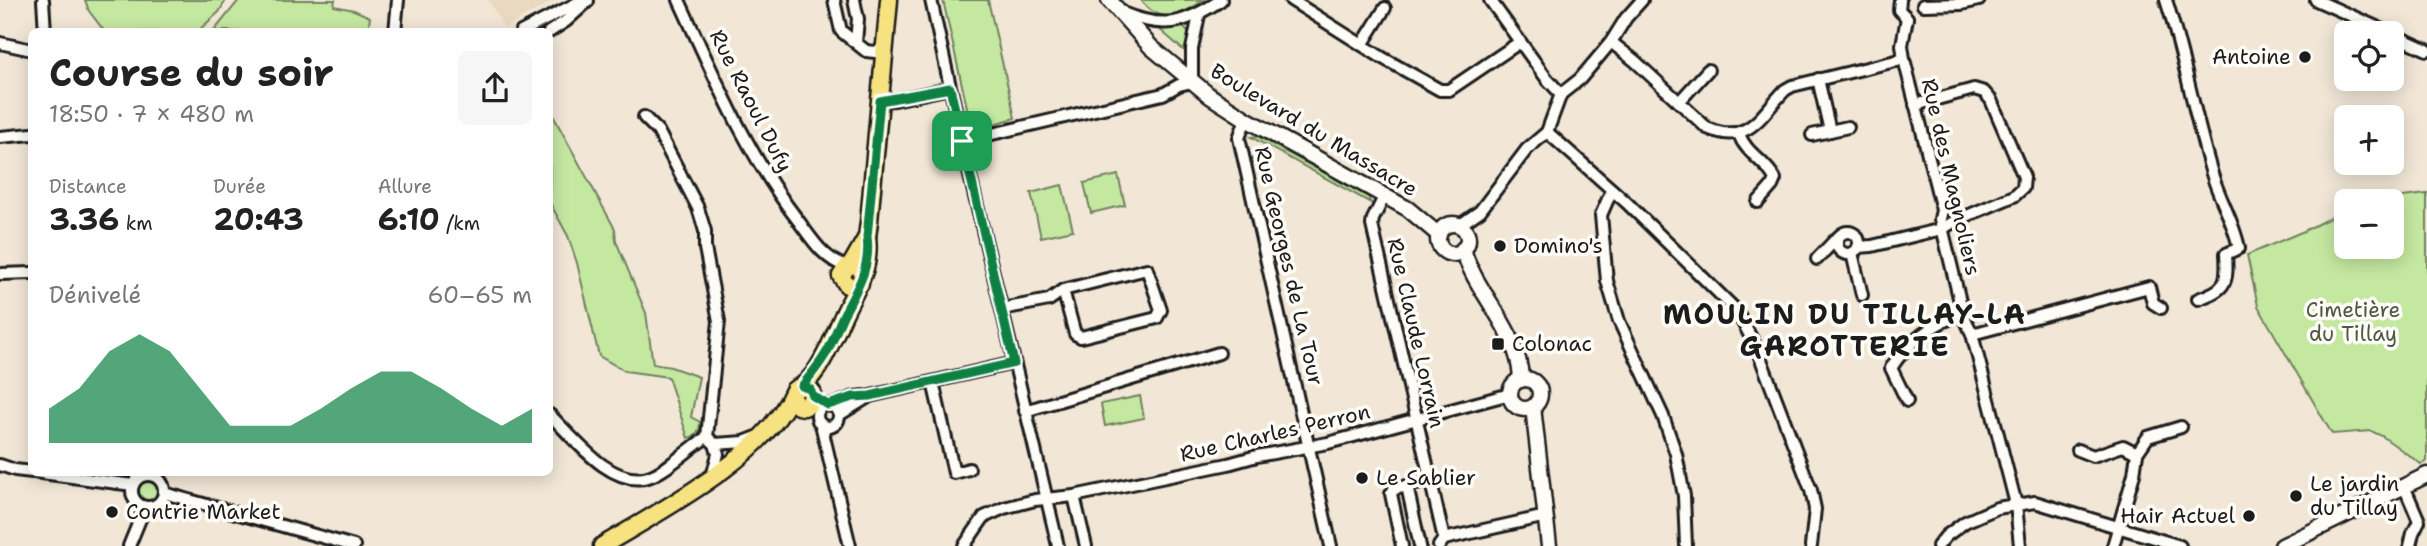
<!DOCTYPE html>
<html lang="fr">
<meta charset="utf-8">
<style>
body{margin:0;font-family:"Shantell Sans",sans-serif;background:#f6f6f6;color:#222;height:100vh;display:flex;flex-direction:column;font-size:26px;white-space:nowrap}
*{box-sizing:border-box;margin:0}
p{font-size:23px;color:#767676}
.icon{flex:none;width:38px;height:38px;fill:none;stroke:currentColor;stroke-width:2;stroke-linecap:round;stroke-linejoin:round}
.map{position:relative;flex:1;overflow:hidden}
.sheet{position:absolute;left:28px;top:28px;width:525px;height:448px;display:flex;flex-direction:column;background:#fff;border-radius:10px;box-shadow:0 4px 18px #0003}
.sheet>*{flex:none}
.fabs{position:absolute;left:2334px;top:21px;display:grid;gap:14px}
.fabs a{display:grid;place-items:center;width:70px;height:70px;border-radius:10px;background:#fff;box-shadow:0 4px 18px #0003;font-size:35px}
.pin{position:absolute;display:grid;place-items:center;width:60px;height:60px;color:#fff;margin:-30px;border-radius:14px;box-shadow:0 4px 10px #0006}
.round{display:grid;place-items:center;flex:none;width:74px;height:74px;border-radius:10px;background:#f6f6f6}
.head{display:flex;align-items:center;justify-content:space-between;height:119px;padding:0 21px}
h1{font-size:38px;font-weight:700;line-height:52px}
.stats{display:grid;grid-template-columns:repeat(3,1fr);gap:10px;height:119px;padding:7px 21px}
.stats div{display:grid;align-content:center}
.stats b{font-size:30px;font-weight:700}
.stats small{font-size:19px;font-weight:400}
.stats p{font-size:19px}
.chart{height:196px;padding:14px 21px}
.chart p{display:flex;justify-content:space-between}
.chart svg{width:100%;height:126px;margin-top:7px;fill:#0b8043;opacity:.7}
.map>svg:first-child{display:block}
.built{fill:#ead9c0}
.green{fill:#c5e8a1;stroke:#70825e;stroke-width:2}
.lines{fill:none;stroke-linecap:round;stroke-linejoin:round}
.street-casing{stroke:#1c1c1c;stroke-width:16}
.secondary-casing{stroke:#1c1c1c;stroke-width:19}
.primary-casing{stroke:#1c1c1c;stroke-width:21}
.street{stroke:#fdfcf7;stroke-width:10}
.secondary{stroke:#fdfcf7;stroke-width:14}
.primary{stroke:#f7e281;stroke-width:16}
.route-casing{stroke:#fff;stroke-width:14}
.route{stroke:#0b8043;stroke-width:9}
.poi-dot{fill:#1c1c1c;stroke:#fdfcf7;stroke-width:2.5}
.labels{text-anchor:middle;stroke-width:7;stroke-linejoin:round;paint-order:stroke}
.poi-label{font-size:21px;fill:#1c1c1c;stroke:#fdfcf7;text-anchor:start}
.street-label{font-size:21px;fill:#1c1c1c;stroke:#fdfcf7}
.park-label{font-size:21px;fill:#4f5944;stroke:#fdfcf7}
.district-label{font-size:28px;font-weight:bold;letter-spacing:2px;fill:#1c1c1c;stroke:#fdfcf7}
</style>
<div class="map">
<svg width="2427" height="546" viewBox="0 0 2427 546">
<rect width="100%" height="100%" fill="#f2e7d7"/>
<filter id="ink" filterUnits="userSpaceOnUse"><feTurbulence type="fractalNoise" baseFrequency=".0143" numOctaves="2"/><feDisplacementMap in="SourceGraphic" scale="14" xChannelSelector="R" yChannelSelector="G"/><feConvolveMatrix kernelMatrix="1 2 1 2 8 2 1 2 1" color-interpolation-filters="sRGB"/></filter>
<g filter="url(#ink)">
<polygon class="built" points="488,0 555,0 504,28"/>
<g class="green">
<polygon points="85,0 226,0 219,12 198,31 105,32 89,11"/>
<polygon points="239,0 335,0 334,6 354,10 370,17 368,31 214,31"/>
<polygon points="943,0 988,0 1015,118 972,130"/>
<path d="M1141,0H1204C1182,15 1160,26 1141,0Z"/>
<polygon points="1181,25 1190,34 1189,55 1158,28"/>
<path d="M550,110L615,229L616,241L646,313L653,364L671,367L699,377L691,417L700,422C700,430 697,436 688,438L668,377L625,371L599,356L577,263L568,236L550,203Z"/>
<polygon points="1257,136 1368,197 1371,203 1251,137"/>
<polygon points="1118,175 1125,205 1091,213 1084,183"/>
<polygon points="1062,185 1073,230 1041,237 1031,193"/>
<polygon points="2427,194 2427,461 2421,464 2382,436 2371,431 2332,434 2258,306 2247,255 2304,231 2347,209 2347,247 2392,247 2392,201 2371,201"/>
<polygon points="1140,396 1144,418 1105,426 1101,404"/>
<circle cx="148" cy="491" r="11"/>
</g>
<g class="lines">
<defs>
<g id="street">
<polyline points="43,0 45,32"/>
<path d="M679,0C715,78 747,155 800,223C813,241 825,260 847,267"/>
<polyline points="834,0 841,31 866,51 875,52 885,48"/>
<polyline points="854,0 858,19 856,42"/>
<polyline points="931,0 966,159 1058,546"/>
<polyline points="1291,0 1381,57 1440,90 1449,90 1520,42"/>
<polyline points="1490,0 1547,79 1561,94"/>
<polyline points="1900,0 1899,10 1907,18"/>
<path d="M2166,0C2185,58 2195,119 2213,177C2221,202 2234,223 2239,248L2226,254C2228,284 2226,289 2198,299"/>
<polyline points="2316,0 2390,33"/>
<polyline points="1923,5 1962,4 1979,0"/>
<path d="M1123,13C1164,30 1185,24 1221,0"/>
<polyline points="1907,18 1902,45 1904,59 1942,210 1940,219 1963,314 1972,334 2016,504 2020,546"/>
<polyline points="395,32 398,0"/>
<polyline points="521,32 583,0"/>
<polyline points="549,32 566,21 588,1"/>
<polyline points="2392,34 2427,50"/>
<path d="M1611,42L1635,61L1707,128C1748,146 1760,116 1785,90L1792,86L1904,59"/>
<polyline points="0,43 32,50"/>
<polyline points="1362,45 1385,8"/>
<polyline points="1818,79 1830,131"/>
<polyline points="880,101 895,100 950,88"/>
<polyline points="1679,102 1708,70"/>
<polyline points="644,117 658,131 698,208 705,231 705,248 719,321 707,437"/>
<polyline points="1246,119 1239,138 1331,546"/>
<polyline points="1547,132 1627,203 1737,311 1757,349 1811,490 1815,509 1811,546"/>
<path d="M1739,134C1746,154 1766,161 1775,179L1772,186L1758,202"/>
<polyline points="1812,135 1848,127"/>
<polyline points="0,137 32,134"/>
<polyline points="962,141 1163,94 1179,85 1192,82 1192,49 1199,15"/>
<polyline points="1612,190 1601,215 1607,281 1619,321 1663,416 1676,454 1684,496 1686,546"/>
<polyline points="1385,195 1373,219 1372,225 1444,539 1439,546"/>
<polyline points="1460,225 1480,211 1527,149 1547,132 1561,94 1580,79 1611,42 1626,18 1642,0"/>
<circle cx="1848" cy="243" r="11"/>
<polyline points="1858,247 1872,246 1942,229 1955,221 2014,196 2023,188 2024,177 1991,100 1984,92 1974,89 1915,105"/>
<polyline points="1852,253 1862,295"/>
<polyline points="1817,259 1837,238"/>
<polyline points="0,274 32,273"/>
<polyline points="1002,309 1049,300 1063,290 1147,269 1161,310 1157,318 1081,337 1075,334 1063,290"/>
<polyline points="1972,334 2149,287 2153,303 2161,308"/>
<polyline points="933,382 954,473 969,469"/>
<path d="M1907,401L1891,368C1907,343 1934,322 1963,314"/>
<circle cx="828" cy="416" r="11"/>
<polyline points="830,406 854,397 864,396"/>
<polyline points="1025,411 1219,353"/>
<path d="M550,415C573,437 611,488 648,477C667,471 689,448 707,437"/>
<polyline points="839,415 870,396 1014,363"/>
<polyline points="821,424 850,546"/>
<polyline points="707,437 715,444 744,442 757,437"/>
<polyline points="2078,450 2093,456 2123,446 2137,453"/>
<polyline points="0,465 15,470 32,472"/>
<polyline points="34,472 133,485"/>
<circle cx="148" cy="491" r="16"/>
<polyline points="712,477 718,454 715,444"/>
<polyline points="1407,486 1420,546"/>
<polyline points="2404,486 2419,521 2413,533 2410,546"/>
<polyline points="164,493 354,546"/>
<polyline points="1074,496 1086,546"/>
<polyline points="1444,539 1546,516"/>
<polyline points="129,546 145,507"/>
<polyline points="964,546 984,517 1004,508 1035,500 1074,496 1228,464 1257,456 1328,443 1510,394"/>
<polyline points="1402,546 1391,494 1394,489 1430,481"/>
<polyline points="1938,546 1946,536 1965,522 1997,508 2035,502 2180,546"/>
<polyline points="2113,546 2134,474 2137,453 2148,437 2181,427"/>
</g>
<g id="secondary">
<polyline points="1109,0 1151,47 1210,96 1246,119 1408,209 1439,235"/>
<circle cx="1453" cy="239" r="15"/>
<path d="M1463,249C1476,295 1520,330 1521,380"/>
<circle cx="1525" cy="394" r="15"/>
<polyline points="1533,407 1549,546"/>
<polyline points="2282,546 2427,475"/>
</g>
<g id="primary">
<polyline points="851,265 867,237 869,222 889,0"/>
<polyline points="860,284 853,287 847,285 841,276 847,267 853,265 860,268"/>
<polyline points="792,397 798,406 804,407 810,404 812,392 808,387 802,386"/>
<path d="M602,546C662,510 767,456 794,390C797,388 800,387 803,385C822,370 834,335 844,314C857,286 871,270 867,237"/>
</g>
</defs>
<use href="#street" class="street-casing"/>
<use href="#secondary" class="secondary-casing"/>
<use href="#primary" class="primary-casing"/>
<use href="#street" class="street"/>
<use href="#secondary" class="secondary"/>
<use href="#primary" class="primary"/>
</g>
</g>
<g class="lines" filter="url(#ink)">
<defs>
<path id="route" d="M950,88L1014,363L870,396L853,397L828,405L813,396L810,389L802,386C811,375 821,363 828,350C835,337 839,322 846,310C859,286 871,265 867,237L880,101Z"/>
</defs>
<use href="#route" class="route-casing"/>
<use href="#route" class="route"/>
</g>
<g class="poi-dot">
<circle cx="2305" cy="57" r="7"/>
<circle cx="1500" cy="246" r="7"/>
<rect x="1491" y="337" width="14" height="14" rx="3.5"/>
<circle cx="1362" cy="478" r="7"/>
<circle cx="2296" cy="496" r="7"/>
<circle cx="112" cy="512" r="7"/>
<circle cx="2249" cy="516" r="7"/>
</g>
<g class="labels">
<g class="poi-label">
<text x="2291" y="64" text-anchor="end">Antoine</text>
<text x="1514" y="253">Domino's</text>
<text x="1512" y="351">Colonac</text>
<text x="1376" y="485">Le Sablier</text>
<text x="2310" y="491">Le jardin<tspan x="2310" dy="24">du Tillay</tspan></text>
<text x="126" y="519">Contrie Market</text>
<text x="2235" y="523" text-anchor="end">Hair Actuel</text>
</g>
<g class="street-label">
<text transform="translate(751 101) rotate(63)" y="7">Rue Raoul Dufy</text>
<text transform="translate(1314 130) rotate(31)" y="7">Boulevard du Massacre</text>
<text transform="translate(1951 177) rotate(77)" y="7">Rue des Magnoliers</text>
<text transform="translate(1289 266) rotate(77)" y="7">Rue Georges de La Tour</text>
<text transform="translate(1416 333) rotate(77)" y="7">Rue Claude Lorrain</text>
<text transform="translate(1275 433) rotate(-13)" y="7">Rue Charles Perron</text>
</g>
<g class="park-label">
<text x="2353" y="317">Cimetière<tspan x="2353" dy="24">du Tillay</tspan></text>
</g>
<g class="district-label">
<text x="1845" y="324">MOULIN DU TILLAY-LA<tspan x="1845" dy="32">GAROTTERIE</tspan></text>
</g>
</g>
</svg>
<div class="fabs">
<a><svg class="icon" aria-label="locate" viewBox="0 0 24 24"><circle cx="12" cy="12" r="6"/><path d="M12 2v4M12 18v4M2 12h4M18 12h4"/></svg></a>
<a>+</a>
<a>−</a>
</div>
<div class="pin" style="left:962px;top:141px;background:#1e9e55"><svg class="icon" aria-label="arrive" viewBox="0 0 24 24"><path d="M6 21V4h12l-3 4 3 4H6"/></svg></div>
<section class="sheet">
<div class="head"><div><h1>Course du soir</h1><p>18:50 · 7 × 480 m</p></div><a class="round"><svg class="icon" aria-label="share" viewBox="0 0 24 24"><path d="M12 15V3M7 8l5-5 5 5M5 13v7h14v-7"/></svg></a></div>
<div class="stats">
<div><p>Distance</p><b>3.36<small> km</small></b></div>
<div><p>Durée</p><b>20:43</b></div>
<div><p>Allure</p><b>6:10<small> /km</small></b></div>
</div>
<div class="chart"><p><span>Dénivelé</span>60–65 m</p>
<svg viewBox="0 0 160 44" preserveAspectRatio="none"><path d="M0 44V32L10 25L20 12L30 6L40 12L50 25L60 38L70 38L80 38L90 32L100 25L110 19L120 19L130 25L140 32L150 38L160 32V44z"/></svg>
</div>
</section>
</div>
